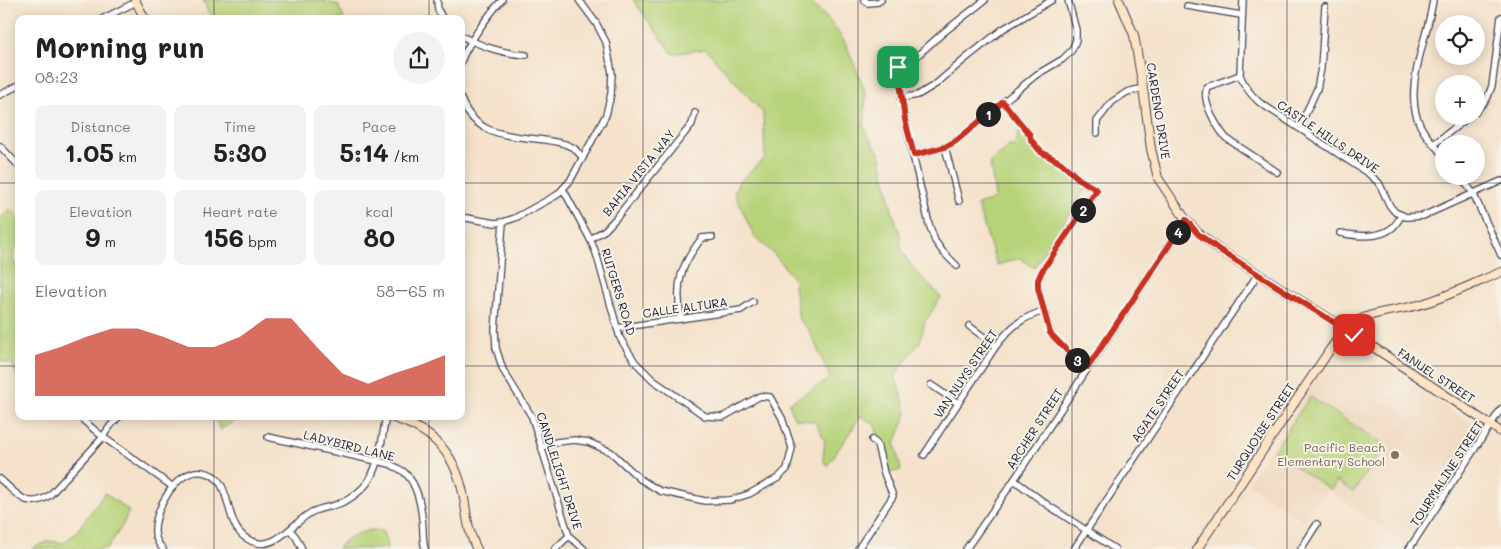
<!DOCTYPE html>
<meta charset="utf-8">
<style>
body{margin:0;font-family:Mali,sans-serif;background:#f2f2f2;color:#222;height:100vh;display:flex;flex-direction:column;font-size:19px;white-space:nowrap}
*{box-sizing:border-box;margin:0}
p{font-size:16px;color:#767676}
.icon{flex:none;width:28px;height:28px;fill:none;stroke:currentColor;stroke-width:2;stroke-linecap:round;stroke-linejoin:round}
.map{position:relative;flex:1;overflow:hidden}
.drawer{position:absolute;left:15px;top:15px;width:450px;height:405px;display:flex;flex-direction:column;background:#fff;border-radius:10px;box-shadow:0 2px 12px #0003}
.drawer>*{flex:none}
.tools{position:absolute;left:1435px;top:15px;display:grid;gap:10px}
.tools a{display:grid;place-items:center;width:50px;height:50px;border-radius:50%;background:#fff;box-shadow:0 2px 12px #0003;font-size:25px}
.pin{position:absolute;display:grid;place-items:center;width:42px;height:42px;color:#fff;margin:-21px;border-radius:10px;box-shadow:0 2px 8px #0006}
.km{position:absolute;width:25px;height:25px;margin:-12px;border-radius:50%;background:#222;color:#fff;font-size:14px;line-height:25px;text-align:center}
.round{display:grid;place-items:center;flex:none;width:52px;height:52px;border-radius:26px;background:#f2f2f2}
.head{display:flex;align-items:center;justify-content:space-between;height:85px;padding:0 20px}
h1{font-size:28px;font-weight:700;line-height:38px}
.stats{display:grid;grid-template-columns:repeat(3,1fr);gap:8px;height:85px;padding:5px 20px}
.stats div{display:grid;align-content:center;border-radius:10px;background:#f2f2f2;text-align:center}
.stats b{font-size:25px;font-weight:700}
.stats small{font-size:14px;font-weight:400}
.stats p{font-size:14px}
.chart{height:140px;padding:10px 20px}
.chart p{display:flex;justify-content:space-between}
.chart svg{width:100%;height:90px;margin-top:5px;fill:#c8321e;opacity:.7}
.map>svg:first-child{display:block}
.built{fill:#efd6bb}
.green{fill:#b7d379;stroke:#6c7a5a}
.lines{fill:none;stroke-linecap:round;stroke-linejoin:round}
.street-casing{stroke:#423f51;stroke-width:8}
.secondary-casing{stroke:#423f51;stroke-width:10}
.street{stroke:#fff;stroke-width:5.5}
.secondary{stroke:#fee4c6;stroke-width:8}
.route-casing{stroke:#fff;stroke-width:10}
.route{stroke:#c8321e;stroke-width:6}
.grid{fill:none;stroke:#22223b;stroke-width:1;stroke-opacity:0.55}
.education-dot{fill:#8d6e63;stroke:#f7f3e8;stroke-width:2}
.labels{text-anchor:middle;stroke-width:4;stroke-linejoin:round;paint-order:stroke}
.street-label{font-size:12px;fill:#22223b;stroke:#f7f3e8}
.education-label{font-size:12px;fill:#785e54;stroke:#f7f3e8;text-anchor:end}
</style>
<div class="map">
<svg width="1501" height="549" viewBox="0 0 1501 549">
<rect width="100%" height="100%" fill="#f7f3e8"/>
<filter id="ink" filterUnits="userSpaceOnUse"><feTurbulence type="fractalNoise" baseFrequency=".02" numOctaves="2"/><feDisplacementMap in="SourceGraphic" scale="10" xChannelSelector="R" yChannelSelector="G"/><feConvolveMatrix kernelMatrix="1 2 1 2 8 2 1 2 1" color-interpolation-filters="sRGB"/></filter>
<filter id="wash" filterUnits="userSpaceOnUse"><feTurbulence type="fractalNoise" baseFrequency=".0096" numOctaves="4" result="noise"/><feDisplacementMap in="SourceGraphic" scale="20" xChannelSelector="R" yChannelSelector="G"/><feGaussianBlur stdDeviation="1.12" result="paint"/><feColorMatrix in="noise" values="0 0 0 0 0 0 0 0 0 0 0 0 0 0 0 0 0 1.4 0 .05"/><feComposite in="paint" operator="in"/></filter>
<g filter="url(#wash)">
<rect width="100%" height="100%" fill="#f4e2cb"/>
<polygon class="built" points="1348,340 1479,429 1404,544 1327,489 1304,521 1248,483 1342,341"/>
<g class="green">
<polygon points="203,0 320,0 338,5 344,19 216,19 208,12"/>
<polygon points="633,0 808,0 829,20 845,42 866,93 864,126 869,137 880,154 893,214 900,233 901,249 912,267 941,297 925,322 920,341 895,376 907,413 895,443 901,470 889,473 875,425 861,416 827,466 823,460 825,440 815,422 794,418 789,403 825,382 830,377 808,328 799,320 793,278 775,255 754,236 734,192 739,182 765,158 763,113 706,49 673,54"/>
<polygon points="1020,130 1023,132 1028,144 1036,153 1059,166 1085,189 1034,268 1020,258 997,265 977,205 991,201 995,197 990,162 1003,153 1009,146 1014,146"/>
<polygon points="10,209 19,217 19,242 14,250 13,258 16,267 19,270 19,380 17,379 13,364 0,361 0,219"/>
<polygon points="1310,397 1385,445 1353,492 1337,481 1331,490 1273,452"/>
<polygon points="214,416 235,416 234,421 220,430"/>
<polygon points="105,493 129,511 122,526 107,549 31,549 49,541 64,543 76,532"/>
<path d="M370,530L382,531L387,542V549H338C344,537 357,534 370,530Z"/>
</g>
</g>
<g filter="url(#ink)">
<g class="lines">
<defs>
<g id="street">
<polyline points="437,0 438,10 443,19"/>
<polyline points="864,0 868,3 878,2 881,0"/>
<path d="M1243,0L1240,75C1244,86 1250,94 1259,102L1369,174L1379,183L1390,206L1395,212L1406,217L1423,216L1501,181"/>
<path d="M1433,0C1428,38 1402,89 1420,125C1425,136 1436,147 1444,156"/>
<polyline points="1187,6 1241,15"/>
<polyline points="102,19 136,2"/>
<path d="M461,36C484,47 501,53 526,55"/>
<path d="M461,62C467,44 489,14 502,0"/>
<path d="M1240,75L1207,87C1201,101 1217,127 1226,138L1277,172"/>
<polyline points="0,95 19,85"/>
<polyline points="901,98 918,95 936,84 965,59 1003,29 1052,0"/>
<path d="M461,99C478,145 526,133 565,144L574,148L583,158"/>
<polyline points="1003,102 1030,135 1031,140 1041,152 1061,163 1079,179 1097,190 1042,271 1038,280 1038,288 1050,333 1071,356 1088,367"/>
<polyline points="1476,111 1487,99 1492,86 1501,17"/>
<polyline points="1299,128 1317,89 1321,68 1325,7"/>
<polyline points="1097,133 1097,121 1112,102 1127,92 1143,88"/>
<polyline points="1434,144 1470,116"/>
<polyline points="0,146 19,166"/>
<polyline points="945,147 959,201"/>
<polyline points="914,155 945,147 956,141 1036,75 1063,59 1072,50 1076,40 1076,30 1068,0"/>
<polyline points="1460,176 1473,193 1501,255"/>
<polyline points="461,217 495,223 503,222 515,218 557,195 570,181 606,115 611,94 612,73 606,42 596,23 579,0"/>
<polyline points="503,222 495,330 496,348 503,370 532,417 569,536 584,549"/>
<path d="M1340,233C1356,236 1378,239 1392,228C1396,225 1399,219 1402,215"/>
<polyline points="590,239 605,230 617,217 692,124 695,113"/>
<polyline points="957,266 943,252 935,241 929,224 905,121 898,67 918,55 944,32 985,0"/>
<path d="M681,319C675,283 680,266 702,238L712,237"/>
<polyline points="969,326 996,346"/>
<polyline points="617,328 741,310 753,302"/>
<polyline points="931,385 958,403"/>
<polyline points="78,416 103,437 173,487"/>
<path d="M268,437L390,464C395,467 400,469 404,472C419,485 422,510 423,530C423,537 423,542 425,549"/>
<polyline points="542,447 556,442 574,440 588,442 611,452 640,479 660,491 705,501 730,500 749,494 778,478 787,469 792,448 782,418 770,397 760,396 723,417 705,416 653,380 635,362 620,338 596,253 590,239 563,189"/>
<path d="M924,455L996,346C1011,327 1020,318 1044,311"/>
<path d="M0,479C16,493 27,511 50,495L103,437C108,428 113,422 120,416"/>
<polyline points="1014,480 1049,506 1115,549"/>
<polyline points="290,530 296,537 302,549"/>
<path d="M163,549C159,545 155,538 155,532C154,510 176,469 202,472C239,476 217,535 258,543C278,547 296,520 312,512C322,507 332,507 341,503C351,499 362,490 368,482C380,463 382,438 386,416"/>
<polyline points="555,549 569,536"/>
<polyline points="858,549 893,496 884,473 877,444 872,440"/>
<polyline points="966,549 1014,480 1186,220"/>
<polyline points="1074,549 1258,274"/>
<polyline points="1301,549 1317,524"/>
<polyline points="1409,549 1501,409"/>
</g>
<g id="secondary">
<polyline points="135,0 145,19"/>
<polyline points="1119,0 1134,35 1143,88 1151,149 1158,178 1186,220 1198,233 1218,249 1346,329 1501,432"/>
<path d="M387,416C430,428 454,450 463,493C467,512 467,532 477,549"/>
<path d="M1197,549L1331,348C1336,342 1340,335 1345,330C1365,310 1397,312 1422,304C1449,296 1475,283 1501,272"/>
</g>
</defs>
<use href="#street" class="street-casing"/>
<use href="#secondary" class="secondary-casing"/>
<use href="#street" class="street"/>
<use href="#secondary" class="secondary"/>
</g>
</g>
<g class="lines" filter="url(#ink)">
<defs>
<polyline id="route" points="898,67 905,120 914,155 945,147 956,141 1003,102 1030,135 1031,140 1041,152 1061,163 1079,179 1097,190 1042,271 1038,280 1038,288 1050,333 1072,356 1088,367 1186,220 1198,234 1218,249 1354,335"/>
</defs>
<use href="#route" class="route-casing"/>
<use href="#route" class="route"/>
</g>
<path class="grid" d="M214,0V19M429,0V19M643,0V549M858,0V549M1072,0V549M1287,0V549M0,183H19M461,183H1501M0,366H19M461,366H1501M214,416V549M429,416V549"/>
<circle class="education-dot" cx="1395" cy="455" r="5"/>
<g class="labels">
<g class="street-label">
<text transform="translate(1158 111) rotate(81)" y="4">CARDENO DRIVE</text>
<text transform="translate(1328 137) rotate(34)" y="4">CASTLE HILLS DRIVE</text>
<text transform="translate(639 173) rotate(-51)" y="4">BAHIA VISTA WAY</text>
<text transform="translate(618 292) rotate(73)" y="4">RUTGERS ROAD</text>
<text transform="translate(685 308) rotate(-8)" y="4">CALLE ALTURA</text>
<text transform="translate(966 374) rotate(-56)" y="4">VAN NUYS STREET</text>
<text transform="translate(1436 376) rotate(33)" y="4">FANUEL STREET</text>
<text transform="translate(1158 406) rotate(-56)" y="4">AGATE STREET</text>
<text transform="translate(1035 429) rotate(-57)" y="4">ARCHER STREET</text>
<text transform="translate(1261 432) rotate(-57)" y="4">TURQUOISE STREET</text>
<text transform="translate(349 446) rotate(14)" y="4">LADYBIRD LANE</text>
<text transform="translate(559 471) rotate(72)" y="4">CANDLELIGHT DRIVE</text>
<text transform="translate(1447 474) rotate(-57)" y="4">TOURMALINE STREET</text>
</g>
<g class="education-label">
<text x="1385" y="452">Pacific Beach<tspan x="1385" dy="14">Elementary School</tspan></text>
</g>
</g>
</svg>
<div class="tools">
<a><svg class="icon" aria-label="locate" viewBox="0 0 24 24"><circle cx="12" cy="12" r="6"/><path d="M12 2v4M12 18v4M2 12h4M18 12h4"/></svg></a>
<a>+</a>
<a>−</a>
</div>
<div class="pin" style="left:898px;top:67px;background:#1e9e55"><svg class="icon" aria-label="arrive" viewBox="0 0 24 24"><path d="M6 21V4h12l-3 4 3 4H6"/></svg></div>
<div class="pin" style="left:1354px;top:335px;background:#d93025"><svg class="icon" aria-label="check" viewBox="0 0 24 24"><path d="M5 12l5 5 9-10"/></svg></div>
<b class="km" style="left:988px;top:114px">1</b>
<b class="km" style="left:1083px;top:210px">2</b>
<b class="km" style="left:1077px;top:360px">3</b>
<b class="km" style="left:1178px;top:232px">4</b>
<section class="drawer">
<div class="head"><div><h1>Morning run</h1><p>08:23</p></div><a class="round"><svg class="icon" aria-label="share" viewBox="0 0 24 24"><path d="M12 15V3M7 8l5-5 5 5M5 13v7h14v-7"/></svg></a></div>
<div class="stats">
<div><p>Distance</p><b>1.05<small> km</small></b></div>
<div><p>Time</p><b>5:30</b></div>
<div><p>Pace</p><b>5:14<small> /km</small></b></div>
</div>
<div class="stats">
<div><p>Elevation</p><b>9<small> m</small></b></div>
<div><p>Heart rate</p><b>156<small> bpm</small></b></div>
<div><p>kcal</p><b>80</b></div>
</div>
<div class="chart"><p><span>Elevation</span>58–65 m</p>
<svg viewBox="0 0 160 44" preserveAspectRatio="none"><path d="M0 44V24L10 20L20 15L30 11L40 11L50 15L60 20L70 20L80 15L90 6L100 6L110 20L120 33L130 38L140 33L150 29L160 24V44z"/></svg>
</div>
</section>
</div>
